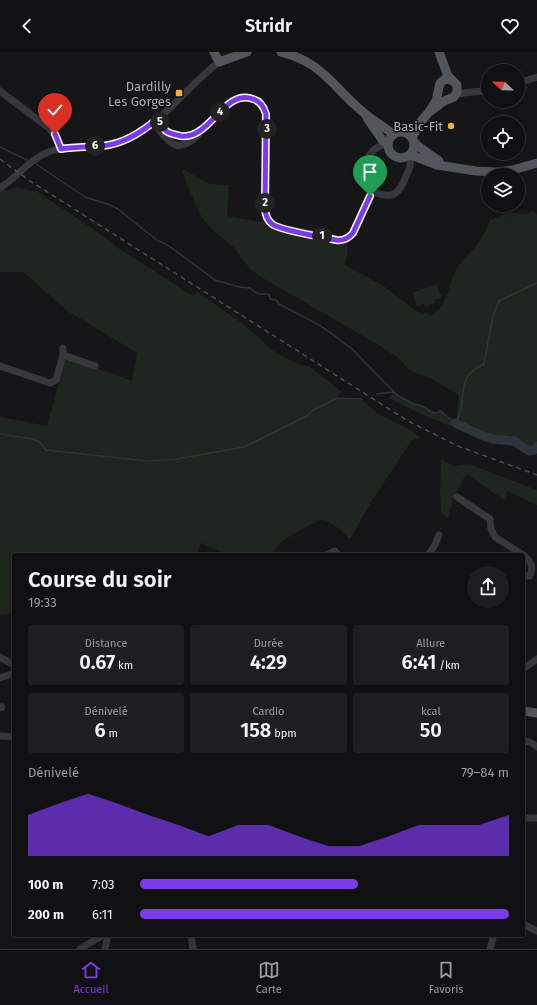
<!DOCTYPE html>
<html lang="fr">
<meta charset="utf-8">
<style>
body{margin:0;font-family:"Fira Sans",sans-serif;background:#1e1e20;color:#f1f3f6;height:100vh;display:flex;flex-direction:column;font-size:15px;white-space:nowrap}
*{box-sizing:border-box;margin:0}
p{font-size:13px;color:#9c9d9f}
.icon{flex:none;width:22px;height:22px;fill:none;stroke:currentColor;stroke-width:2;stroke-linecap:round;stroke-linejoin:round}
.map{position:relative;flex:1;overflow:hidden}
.drawer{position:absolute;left:12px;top:501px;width:513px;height:384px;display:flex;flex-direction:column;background:#101012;border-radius:4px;box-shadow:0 4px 16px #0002,0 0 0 1px #303032}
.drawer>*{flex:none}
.needle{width:26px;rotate:292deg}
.buttons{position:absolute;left:481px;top:12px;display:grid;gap:8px}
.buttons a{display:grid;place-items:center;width:44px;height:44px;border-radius:50%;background:#101012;box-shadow:0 4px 16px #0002,0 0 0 1px #303032;font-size:20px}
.pin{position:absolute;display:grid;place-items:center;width:34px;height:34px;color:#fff;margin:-41px -17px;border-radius:50% 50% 50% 0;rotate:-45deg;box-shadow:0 0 4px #0007}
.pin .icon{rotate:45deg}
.km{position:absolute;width:20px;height:20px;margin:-10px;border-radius:50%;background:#222;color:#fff;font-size:11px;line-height:20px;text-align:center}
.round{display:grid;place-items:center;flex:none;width:42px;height:42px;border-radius:21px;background:#1e1e20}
.head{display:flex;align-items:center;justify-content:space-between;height:68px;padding:0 16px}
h1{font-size:22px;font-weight:600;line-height:30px}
.stats{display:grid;grid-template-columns:repeat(3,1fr);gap:6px;height:68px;padding:4px 16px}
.stats div{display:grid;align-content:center;border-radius:4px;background:#1e1e20;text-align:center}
.stats b{font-size:20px;font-weight:600}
.stats small{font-size:11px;font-weight:400}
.stats p{font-size:11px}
.chart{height:112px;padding:8px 16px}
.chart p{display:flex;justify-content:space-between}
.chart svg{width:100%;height:72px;margin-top:4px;fill:#7c3aed;opacity:.7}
ul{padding:0 16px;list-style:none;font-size:13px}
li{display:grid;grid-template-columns:64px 48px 1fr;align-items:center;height:30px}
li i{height:10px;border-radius:5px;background:#7c3aed}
header{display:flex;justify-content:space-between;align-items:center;height:52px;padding:0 16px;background:#101012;font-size:18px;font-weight:600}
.tab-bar{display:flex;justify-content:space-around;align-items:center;height:56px;border-top:1px solid #303032;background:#101012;font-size:11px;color:#9c9d9f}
.tab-bar a{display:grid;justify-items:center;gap:2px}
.tab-bar .selected{color:#7c3aed}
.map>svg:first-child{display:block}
.green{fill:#1e261f}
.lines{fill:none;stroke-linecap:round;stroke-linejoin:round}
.stream{stroke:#2c353c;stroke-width:1.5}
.river{stroke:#2c353c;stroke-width:9}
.minor{stroke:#37383d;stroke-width:7}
.major{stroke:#53555c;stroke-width:9}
.rail{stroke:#4a4c52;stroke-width:1.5;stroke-dasharray:5 4;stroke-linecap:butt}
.route-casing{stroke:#fff;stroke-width:8}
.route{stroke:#7c3aed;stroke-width:5}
.poi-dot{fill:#f2b134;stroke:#111113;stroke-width:1.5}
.labels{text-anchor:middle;stroke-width:3;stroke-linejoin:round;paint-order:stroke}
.poi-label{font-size:13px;fill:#a8adb8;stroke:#111113;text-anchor:end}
</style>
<header><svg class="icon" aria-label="back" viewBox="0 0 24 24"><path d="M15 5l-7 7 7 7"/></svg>Stridr<svg class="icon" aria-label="heart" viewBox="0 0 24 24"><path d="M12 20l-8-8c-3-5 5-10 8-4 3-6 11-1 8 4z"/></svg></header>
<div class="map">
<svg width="537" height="897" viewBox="0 0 537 897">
<rect width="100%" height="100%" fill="#161618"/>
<g class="green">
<path d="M182,117L210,132L229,133L227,164L273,172L347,191V204L345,213L385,235L416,259L431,263C450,252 447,233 457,216C463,206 473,200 479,190C483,184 487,175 490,168L510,160L524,162L534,159L537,163V400L529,399L514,389L492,387L483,384L454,370L457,364L459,343L434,328L409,318L401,308L379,293L266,228L251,218L233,195L215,180L202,166L187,133Z"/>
<path d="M16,135L38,140L90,175L111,190L118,196L193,244L197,240L242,271L273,299L300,313L309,314L342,340L335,346L362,348L378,362L412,379L422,386L412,388L373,447L350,487C343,481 332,468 322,468C317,468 283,487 279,492C275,495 275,499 274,503H226L201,491L196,503H14V563L0,564V365L47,374L66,305L132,329L137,301L66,258L23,220H0V140L4,137L7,139Z"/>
<polygon points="437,232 442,246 435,248 435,251 426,255 424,252 417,255 412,241"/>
<polygon points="394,340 412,351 425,355 428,358 435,361 441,359 453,370 450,374 421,362 389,346"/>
<polygon points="441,407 454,414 469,412 537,438 537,453 507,439 504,448 467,422 461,430 462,432 452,447 453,448 448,466 441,462 440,437"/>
</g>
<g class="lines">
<g class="stream">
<polyline points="0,95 27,108"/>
<path d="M36,112L85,145L110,153L118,157L158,189L164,191L176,199L215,228L239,235L250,236L258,242H269L270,247L276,248L279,252C294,260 311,268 325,277C335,283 341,290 350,295L397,343L412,351L425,355L428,358L435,361L441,359L455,371C470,348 452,326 484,312L493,264L499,249L537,231"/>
<polyline points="377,342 393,340"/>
<polyline points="0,382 32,387 40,390 46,398 147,409 176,407 244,395 297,369 307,364 313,358 337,346 362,347"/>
</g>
<polyline class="river" points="455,371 483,384 492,387 514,389 529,399 534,398 537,394"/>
<g class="minor">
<polyline points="518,31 537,25"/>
<polyline points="0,39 49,76 58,87 61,97"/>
<path d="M456,43C466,39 477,41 488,38"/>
<path d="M157,67C160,71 163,75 166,79C170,82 176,83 181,84C210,88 227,32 256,48C263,52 266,59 267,66L265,160L268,168L278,175L342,188L348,186L353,181L373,139"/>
<path d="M157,75C171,93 179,102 198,83"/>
<path d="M388,92C377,93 371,99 367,108C365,114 360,123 362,129C364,139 386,146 394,142C401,138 404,129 407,122C410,115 412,111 409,104"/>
<path d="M0,136C18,125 30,106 51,99C79,90 107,99 134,84C167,65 190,32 219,10"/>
<polyline points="63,303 95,314"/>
<polyline points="0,314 50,331 56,328 63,303 63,296"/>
<polyline points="457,445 490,467 491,477 495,485 523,503"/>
<polyline points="327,503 335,499 338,503"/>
<polyline points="428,503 435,493 439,483"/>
<path d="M523,503C531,509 534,514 530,524H523"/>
<polyline points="0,605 14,613"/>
<polyline points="523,617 537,607"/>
<polyline points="0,626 14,621"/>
<polyline points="0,656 2,655"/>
<polyline points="0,684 14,685"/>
<polyline points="523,689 530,690 537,695"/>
<polyline points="523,766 537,766"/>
<polyline points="523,872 537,879"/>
<polyline points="191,883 193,897"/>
<polyline points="80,897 103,883"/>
<polyline points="105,897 108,883"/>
<polyline points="490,897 494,883"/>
</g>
<g class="major">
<polyline points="214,0 219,10 247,0"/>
<path d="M281,0C321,9 334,36 363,60C372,68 383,74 393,82"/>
<polyline points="429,60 444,49 454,45 457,40 457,33 448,24 439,0"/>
<polyline points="367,66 383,89 388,92"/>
<circle cx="401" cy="93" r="13"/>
<polyline points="412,86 419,72 429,60 436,49 440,31 445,27 452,28"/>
<polyline points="414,90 419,95 439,109"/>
<polyline points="411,103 437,113 476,119 497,120 512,118 537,111"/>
<polyline points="523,659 537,661"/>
</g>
<polyline class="rail" points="0,107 30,129 408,369 458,394 537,423"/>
</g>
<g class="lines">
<defs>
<path id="route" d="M55,82L61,97C74,95 88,95 102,94C123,92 141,81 157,67C160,71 163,75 166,79C170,82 176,83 181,84C210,88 224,36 253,47C260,49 264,55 266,62L265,155C265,162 267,168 272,172C281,179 323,185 336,188C343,189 348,187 353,181L370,144"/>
</defs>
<use href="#route" class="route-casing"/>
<use href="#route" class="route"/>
</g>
<g class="poi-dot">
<rect x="175" y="37" width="8" height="8" rx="2"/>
<circle cx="451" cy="74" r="4"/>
</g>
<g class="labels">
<g class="poi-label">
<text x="171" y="39">Dardilly<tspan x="171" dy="15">Les Gorges</tspan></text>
<text x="443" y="79">Basic-Fit</text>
</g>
</g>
</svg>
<div class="buttons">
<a><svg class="needle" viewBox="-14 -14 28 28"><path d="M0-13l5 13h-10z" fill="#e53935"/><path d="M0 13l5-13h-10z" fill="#9c9d9f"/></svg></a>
<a><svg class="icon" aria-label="locate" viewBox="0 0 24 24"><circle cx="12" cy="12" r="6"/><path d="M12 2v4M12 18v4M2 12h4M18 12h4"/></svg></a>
<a><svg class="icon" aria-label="layers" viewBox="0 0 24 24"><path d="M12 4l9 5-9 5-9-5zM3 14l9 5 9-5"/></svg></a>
</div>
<div class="pin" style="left:370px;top:144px;background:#1e9e55"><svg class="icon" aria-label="arrive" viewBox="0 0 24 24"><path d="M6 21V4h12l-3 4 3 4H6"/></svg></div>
<div class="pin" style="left:55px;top:82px;background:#d93025"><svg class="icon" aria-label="check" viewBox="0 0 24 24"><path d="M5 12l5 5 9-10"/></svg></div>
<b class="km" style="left:322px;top:184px">1</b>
<b class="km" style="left:265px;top:151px">2</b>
<b class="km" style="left:267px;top:77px">3</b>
<b class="km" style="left:220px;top:60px">4</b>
<b class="km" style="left:160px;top:70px">5</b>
<b class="km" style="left:95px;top:94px">6</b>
<section class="drawer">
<div class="head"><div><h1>Course du soir</h1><p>19:33</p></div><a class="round"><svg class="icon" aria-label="share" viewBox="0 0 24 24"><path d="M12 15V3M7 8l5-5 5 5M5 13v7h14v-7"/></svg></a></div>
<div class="stats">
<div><p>Distance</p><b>0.67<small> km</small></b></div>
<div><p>Durée</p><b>4:29</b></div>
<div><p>Allure</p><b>6:41<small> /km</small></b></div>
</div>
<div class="stats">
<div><p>Dénivelé</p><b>6<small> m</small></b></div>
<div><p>Cardio</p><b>158<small> bpm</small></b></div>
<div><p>kcal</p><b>50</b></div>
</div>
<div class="chart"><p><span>Dénivelé</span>79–84 m</p>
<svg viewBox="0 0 160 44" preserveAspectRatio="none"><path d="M0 44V19L10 12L20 6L30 12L40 19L50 25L60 32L70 25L80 25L90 32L100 38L110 38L120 32L130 25L140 25L150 25L160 19V44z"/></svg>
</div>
<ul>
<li><b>100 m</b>7:03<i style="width:59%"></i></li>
<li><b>200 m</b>6:11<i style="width:100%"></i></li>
</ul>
</section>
</div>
<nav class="tab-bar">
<a class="selected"><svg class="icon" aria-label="home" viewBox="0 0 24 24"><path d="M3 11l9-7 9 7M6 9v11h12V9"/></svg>Accueil</a>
<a><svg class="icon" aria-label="map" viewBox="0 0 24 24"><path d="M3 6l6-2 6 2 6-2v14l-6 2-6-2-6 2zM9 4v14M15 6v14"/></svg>Carte</a>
<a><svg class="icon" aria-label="saved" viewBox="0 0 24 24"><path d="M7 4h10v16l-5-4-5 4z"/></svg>Favoris</a>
</nav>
